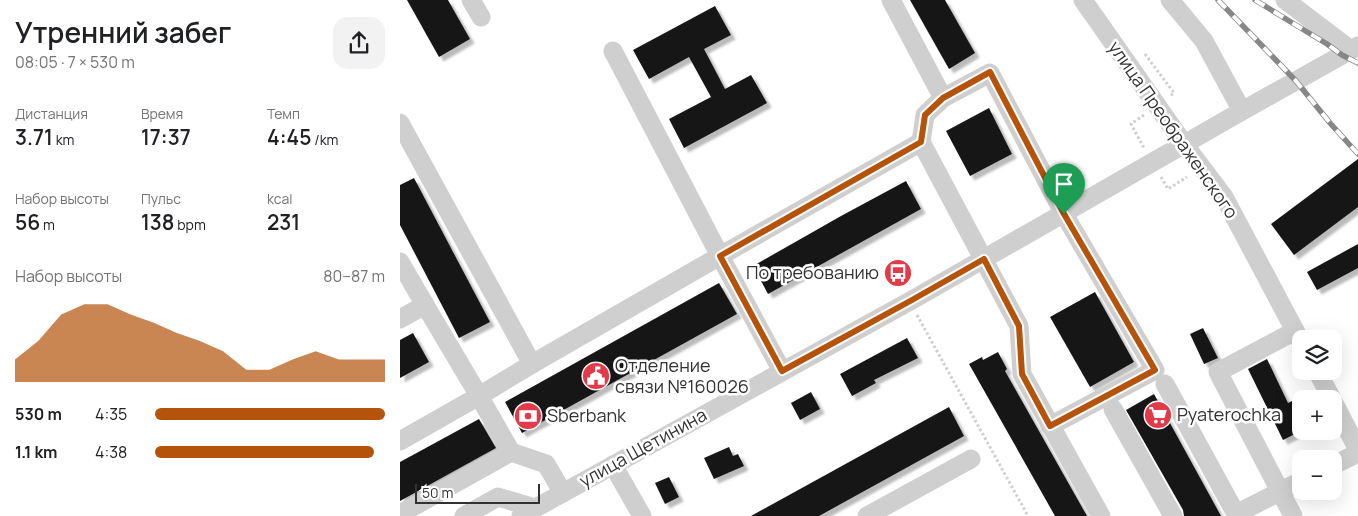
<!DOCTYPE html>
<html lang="ru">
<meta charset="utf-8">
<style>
body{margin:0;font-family:Manrope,sans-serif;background:#f2f2f2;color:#202124;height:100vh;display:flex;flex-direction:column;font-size:19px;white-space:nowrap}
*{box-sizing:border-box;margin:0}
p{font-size:16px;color:#757577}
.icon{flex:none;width:28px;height:28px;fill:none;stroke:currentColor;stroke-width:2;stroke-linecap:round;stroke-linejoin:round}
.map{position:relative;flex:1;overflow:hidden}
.details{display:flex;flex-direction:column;background:#fff;width:400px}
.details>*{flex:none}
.fabs{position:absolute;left:892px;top:330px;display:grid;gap:10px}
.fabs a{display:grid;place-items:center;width:50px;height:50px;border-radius:10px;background:#fff;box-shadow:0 5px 20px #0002;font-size:25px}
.scale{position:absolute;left:15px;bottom:12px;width:125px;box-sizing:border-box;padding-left:5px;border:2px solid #323232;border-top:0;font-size:14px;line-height:18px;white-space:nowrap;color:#323232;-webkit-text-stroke:4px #fff;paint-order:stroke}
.pin{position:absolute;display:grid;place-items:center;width:42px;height:42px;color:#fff;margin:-51px -21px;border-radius:50% 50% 50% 0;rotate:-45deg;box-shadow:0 0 5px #0007}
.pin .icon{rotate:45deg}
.round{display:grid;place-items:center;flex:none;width:52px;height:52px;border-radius:15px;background:#f2f2f2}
.overview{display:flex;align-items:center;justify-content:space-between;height:85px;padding:0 15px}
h1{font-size:28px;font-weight:600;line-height:38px}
.figures{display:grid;grid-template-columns:repeat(3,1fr);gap:8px;height:85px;padding:5px 15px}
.figures div{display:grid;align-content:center}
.figures b{font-size:21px;font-weight:600}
.figures small{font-size:14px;font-weight:400}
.figures p{font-size:14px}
.chart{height:140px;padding:10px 15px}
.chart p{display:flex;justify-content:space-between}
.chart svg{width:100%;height:90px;margin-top:5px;fill:#b45309;opacity:.7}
ul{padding:0 15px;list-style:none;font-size:16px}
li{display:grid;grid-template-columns:80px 60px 1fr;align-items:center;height:38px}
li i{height:12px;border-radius:6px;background:#b45309}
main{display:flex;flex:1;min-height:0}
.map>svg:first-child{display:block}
.building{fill:#191919;filter:url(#shadow)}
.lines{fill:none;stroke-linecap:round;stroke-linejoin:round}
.path{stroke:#cfcfcf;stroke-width:3;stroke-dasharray:2.5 2.5;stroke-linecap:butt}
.minor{stroke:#cfcfcf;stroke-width:19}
.rail-casing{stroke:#878787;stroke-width:5.5}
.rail{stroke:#fff;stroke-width:4;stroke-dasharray:11;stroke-linecap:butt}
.route-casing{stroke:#fff;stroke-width:10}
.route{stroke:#b45309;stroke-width:6}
.labels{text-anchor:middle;stroke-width:5;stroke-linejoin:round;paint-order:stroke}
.street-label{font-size:18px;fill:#323232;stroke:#fff}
.poi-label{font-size:18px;fill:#323232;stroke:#fff;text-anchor:start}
</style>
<main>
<section class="details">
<div class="overview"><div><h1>Утренний забег</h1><p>08:05 · 7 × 530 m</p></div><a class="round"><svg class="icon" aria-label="share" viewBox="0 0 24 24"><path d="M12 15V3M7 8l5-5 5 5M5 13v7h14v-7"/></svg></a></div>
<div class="figures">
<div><p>Дистанция</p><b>3.71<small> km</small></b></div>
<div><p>Время</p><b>17:37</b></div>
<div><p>Темп</p><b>4:45<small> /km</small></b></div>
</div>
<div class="figures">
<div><p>Набор высоты</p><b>56<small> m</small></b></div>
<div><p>Пульс</p><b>138<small> bpm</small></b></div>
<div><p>kcal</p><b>231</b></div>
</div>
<div class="chart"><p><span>Набор высоты</span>80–87 m</p>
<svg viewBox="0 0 160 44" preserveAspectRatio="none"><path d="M0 44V33L10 24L20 11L30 6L40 6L50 11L60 15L70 20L80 24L90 29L100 38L110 38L120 33L130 29L140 33L150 33L160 33V44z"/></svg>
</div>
<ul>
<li><b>530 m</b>4:35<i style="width:100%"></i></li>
<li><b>1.1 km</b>4:38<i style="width:95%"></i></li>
</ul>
</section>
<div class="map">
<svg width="958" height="516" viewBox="0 0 958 516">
<defs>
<filter id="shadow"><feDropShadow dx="4.5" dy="4.5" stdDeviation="1" flood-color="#0004"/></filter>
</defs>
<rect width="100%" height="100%" fill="#fff"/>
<g class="building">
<polygon points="7,0 48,0 70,39 39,57"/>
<polygon points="510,0 545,0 575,53 549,69"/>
<polygon points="315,6 331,35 304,49 325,89 351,75 367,103 284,148 269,119 311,97 289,57 249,79 233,50"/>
<polygon points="589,108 612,154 570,176 546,131"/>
<polygon points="958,159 958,207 894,255 871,224"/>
<polygon points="14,178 90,322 59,338 0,225 0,185"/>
<polygon points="506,181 521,209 368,294 353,266 441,216"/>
<polygon points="958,244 958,268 917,290 907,272"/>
<polygon points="319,283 337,314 122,433 105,402"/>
<polygon points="695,292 734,362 690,387 650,317"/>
<polygon points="803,328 818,358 804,364 790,334"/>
<polygon points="13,333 29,362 0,378 0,340"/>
<polygon points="507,338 518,358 474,380 476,383 452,396 440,374"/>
<polygon points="598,352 607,369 605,371 687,516 655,516 569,364 582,357 583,360"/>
<polygon points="867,359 888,403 896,399 901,410 901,431 883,440 848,369"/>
<polygon points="411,392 420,409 400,420 391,403"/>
<polygon points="754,394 821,516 784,516 783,510 726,410"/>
<polygon points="549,407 564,436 419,516 351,516"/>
<polygon points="79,419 96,448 0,501 0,462"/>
<polygon points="329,447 333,456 338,454 344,466 314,479 304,458"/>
<polygon points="269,477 279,497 265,504 255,483"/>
</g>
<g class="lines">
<g class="path">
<polyline points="745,54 774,93 770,96"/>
<polyline points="744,115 731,124 744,148"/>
<polyline points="761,177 768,189 787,177"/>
<polyline points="517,315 628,516"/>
</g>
<g class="minor">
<polyline points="71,0 81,17"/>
<polyline points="491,0 543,98 525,115 521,142 619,326 622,374 701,516"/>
<polyline points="683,0 784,144 824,197 901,342"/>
<polyline points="770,0 804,41 842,111"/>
<polyline points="885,0 951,50"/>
<polyline points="543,98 590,73 664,214 755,370 650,426"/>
<polyline points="0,123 132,364 79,396 111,452 146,464 163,493"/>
<polyline points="0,262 25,305"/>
<polyline points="0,319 25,305 79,396 0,441"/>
<polyline points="132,364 320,256 213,51"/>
<polyline points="382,371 320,256 521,142"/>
<polyline points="917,371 932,399"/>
<polyline points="765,384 836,514"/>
<polyline points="934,403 958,450"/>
<polyline points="713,409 773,516"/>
<polyline points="213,465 242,516"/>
<polyline points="934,465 958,453"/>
<polyline points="0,514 111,452"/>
<polyline points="64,516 98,497 135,508"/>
<polyline points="121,516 512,300 842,111 958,46"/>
<polyline points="467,516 571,459"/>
<polyline points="837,516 836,514 901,481"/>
<polyline points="893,516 818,372 895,331"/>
</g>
<defs>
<g id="rail">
<polyline points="818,0 896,81 930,123 958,154"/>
<polyline points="855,0 927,44 942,55 958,63"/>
</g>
</defs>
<use href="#rail" class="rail-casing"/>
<use href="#rail" class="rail"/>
</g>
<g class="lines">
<defs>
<polygon id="route" points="590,72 664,214 755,370 650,426 622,374 619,326 584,259 512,300 382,371 320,256 521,142 525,115 543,98"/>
</defs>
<use href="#route" class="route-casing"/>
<use href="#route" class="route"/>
</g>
<defs>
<symbol id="bus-disc" viewBox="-11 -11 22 22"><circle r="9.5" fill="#e23a49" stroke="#fff"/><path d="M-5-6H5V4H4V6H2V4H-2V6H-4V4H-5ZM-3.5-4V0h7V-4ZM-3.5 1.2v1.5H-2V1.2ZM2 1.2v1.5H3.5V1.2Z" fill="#fff"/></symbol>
<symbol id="civic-disc" viewBox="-11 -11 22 22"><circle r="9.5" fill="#e23a49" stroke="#fff"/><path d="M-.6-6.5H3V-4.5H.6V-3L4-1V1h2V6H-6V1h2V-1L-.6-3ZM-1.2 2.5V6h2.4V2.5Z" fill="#fff"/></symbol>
<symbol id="supermarket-disc" viewBox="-11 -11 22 22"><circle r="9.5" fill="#e23a49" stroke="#fff"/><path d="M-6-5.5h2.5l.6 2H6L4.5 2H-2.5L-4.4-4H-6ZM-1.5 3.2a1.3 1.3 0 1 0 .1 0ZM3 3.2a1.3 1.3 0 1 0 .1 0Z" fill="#fff"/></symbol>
<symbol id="bank-disc" viewBox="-11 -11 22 22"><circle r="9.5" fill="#e23a49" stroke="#fff"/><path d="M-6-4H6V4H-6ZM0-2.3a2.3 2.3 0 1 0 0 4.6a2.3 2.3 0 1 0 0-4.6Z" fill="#fff"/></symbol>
</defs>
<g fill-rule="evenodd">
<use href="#bus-disc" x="482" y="257" width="32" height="32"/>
<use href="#civic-disc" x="180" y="360" width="32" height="32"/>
<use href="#supermarket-disc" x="742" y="399" width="32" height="32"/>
<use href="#bank-disc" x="112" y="400" width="32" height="32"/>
</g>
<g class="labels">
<g class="street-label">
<text transform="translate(773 130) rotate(55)" y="6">улица Преображенского</text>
<text transform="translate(243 448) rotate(-29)" y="6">улица Щетинина</text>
</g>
<g class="poi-label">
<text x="479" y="279" text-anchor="end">По требованию</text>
<text x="215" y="372">Отделение<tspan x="215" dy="21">связи №160026</tspan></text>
<text x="777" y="421">Pyaterochka</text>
<text x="147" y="422">Sberbank</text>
</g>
</g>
</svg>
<div class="fabs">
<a><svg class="icon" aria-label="layers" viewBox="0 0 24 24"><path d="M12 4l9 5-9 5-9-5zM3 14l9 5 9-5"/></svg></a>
<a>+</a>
<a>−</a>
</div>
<div class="scale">50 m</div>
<div class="pin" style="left:664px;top:214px;background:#1e9e55"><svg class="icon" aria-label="arrive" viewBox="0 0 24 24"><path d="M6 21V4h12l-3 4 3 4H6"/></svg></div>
</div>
</main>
